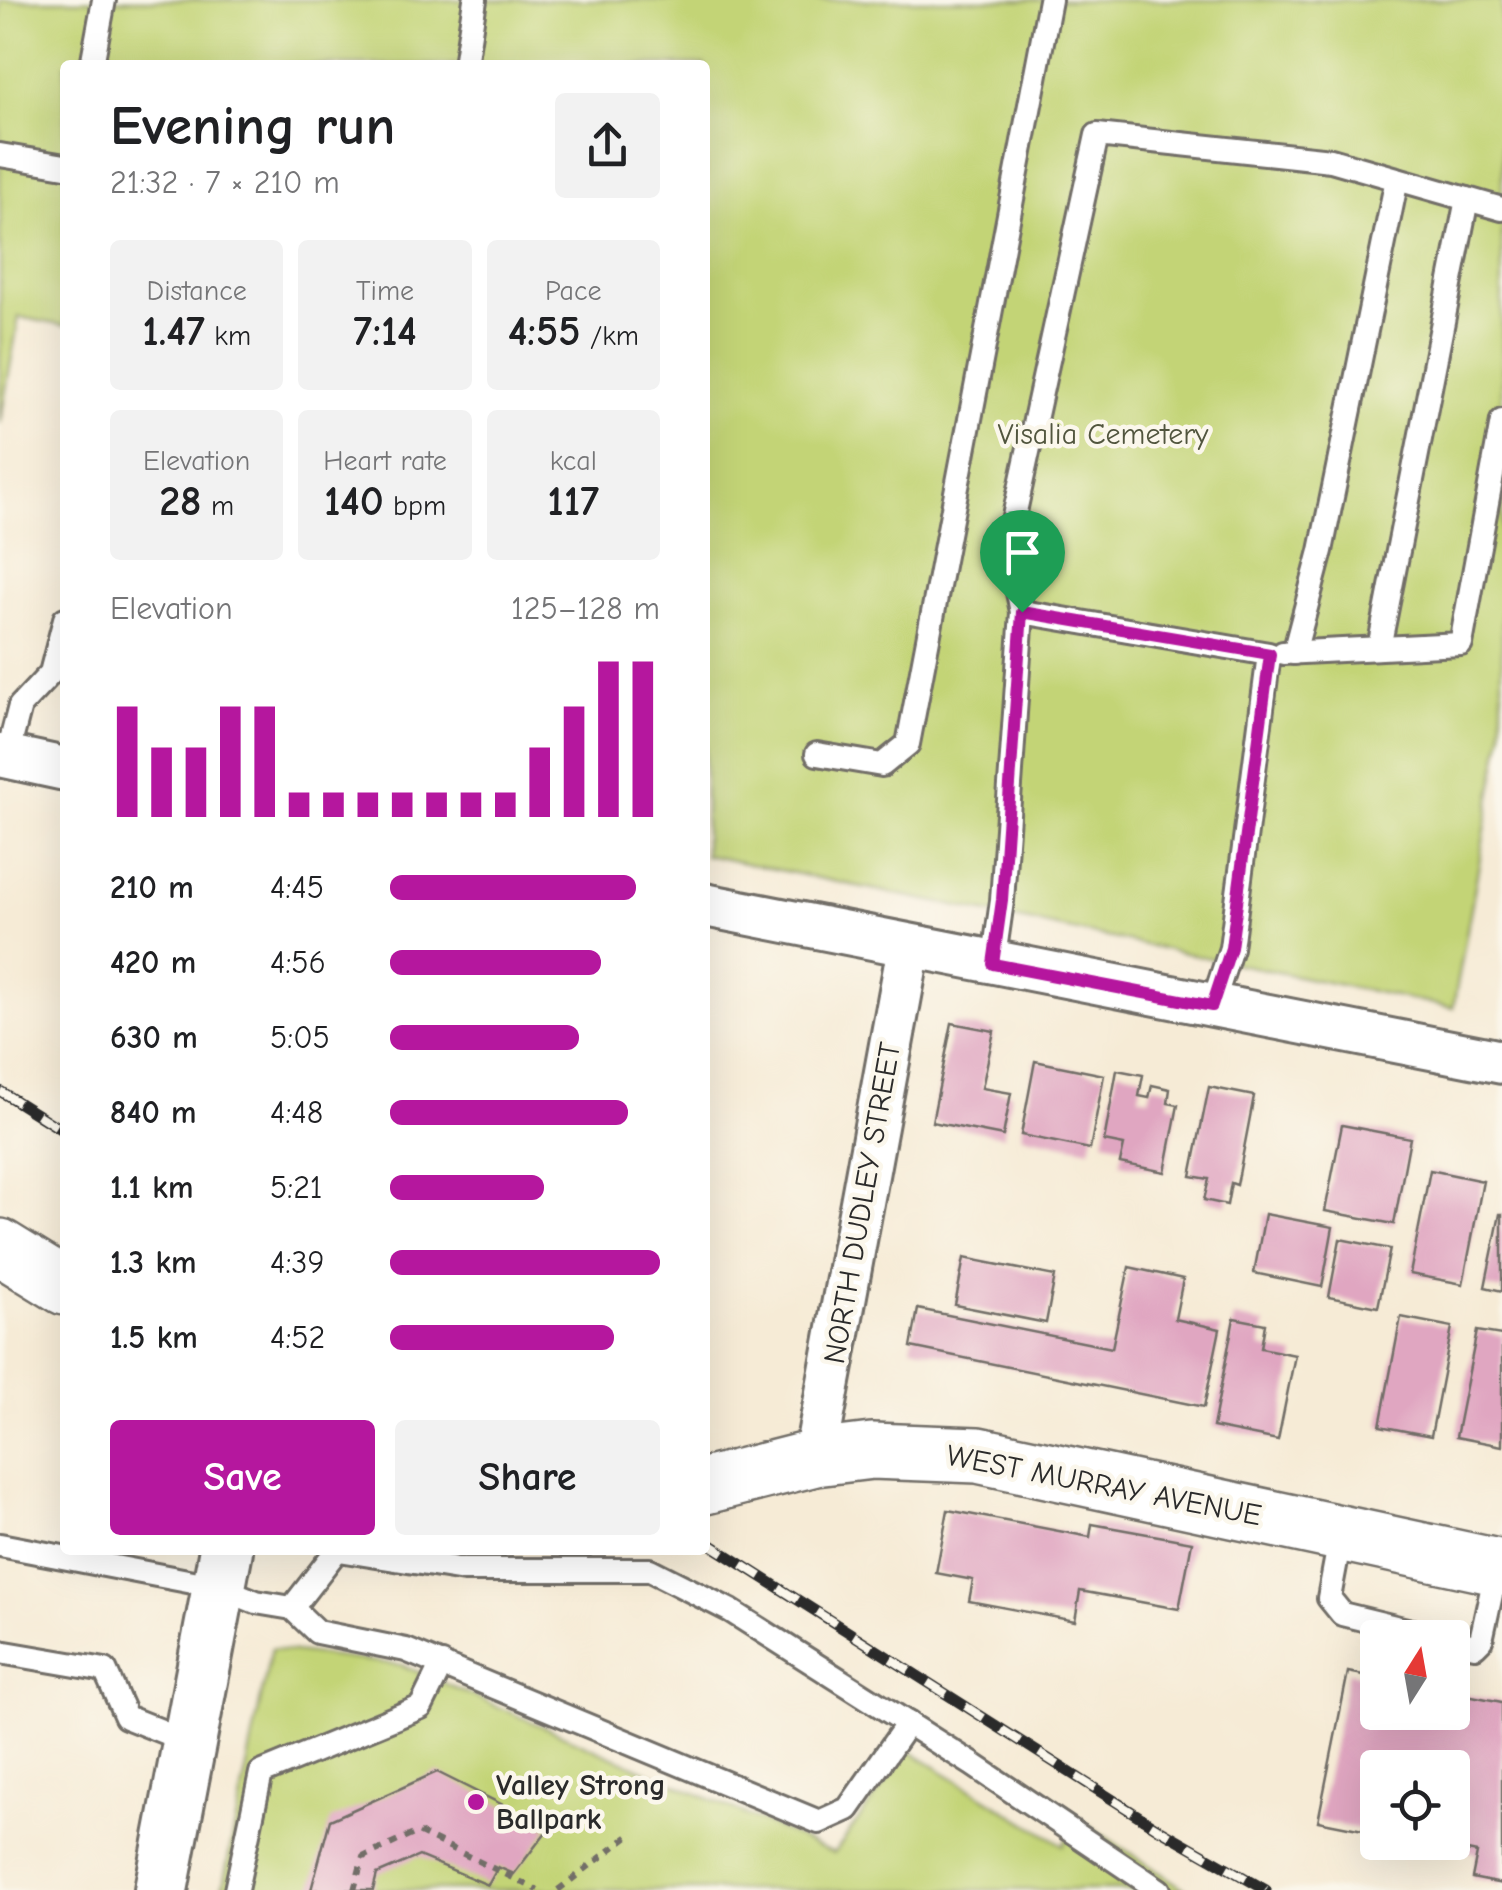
<!DOCTYPE html>
<meta charset="utf-8">
<style>
body{margin:0;font-family:"Comic Neue",sans-serif;background:#f2f2f2;color:#202124;height:100vh;display:flex;flex-direction:column;font-size:38px;white-space:nowrap}
*{box-sizing:border-box;margin:0}
p{font-size:32px;color:#757577}
.icon{flex:none;width:55px;height:55px;fill:none;stroke:currentColor;stroke-width:2;stroke-linecap:round;stroke-linejoin:round}
.map{position:relative;flex:1;overflow:hidden}
.details{position:absolute;left:60px;top:60px;width:650px;height:1495px;display:flex;flex-direction:column;background:#fff;border-radius:10px;box-shadow:0 10px 40px #0002}
.details>*{flex:none}
.needle{width:65px;rotate:11deg}
.fabs{position:absolute;left:1360px;top:1620px;display:grid;gap:20px}
.fabs a{display:grid;place-items:center;width:110px;height:110px;border-radius:10px;background:#fff;box-shadow:0 10px 40px #0002;font-size:50px}
.pin{position:absolute;display:grid;place-items:center;width:85px;height:85px;color:#fff;margin:-102px -42px;border-radius:50% 50% 50% 0;rotate:-45deg;box-shadow:0 0 10px #0007}
.pin .icon{rotate:45deg}
.round{display:grid;place-items:center;flex:none;width:105px;height:105px;border-radius:10px;background:#f2f2f2}
.summary{display:flex;align-items:center;justify-content:space-between;height:170px;padding:0 50px}
h1{font-size:55px;font-weight:800;line-height:75px}
.stats{display:grid;grid-template-columns:repeat(3,1fr);gap:15px;height:170px;padding:10px 50px}
.stats div{display:grid;align-content:center;border-radius:10px;background:#f2f2f2;text-align:center}
.stats b{font-size:42px;font-weight:800}
.stats small{font-size:28px;font-weight:400}
.stats p{font-size:28px}
.chart{height:280px;padding:20px 50px}
.chart p{display:flex;justify-content:space-between}
.chart svg{width:100%;height:180px;margin-top:10px;stroke:#b5179e;stroke-width:6}
.primary-button{display:flex;gap:20px;margin-top:auto;padding:20px 50px}
.primary-button a{flex:1;height:115px;border-radius:10px;background:#b5179e;color:#fff;font-size:40px;font-weight:800;line-height:115px;text-align:center}
.primary-button a+a{background:#f2f2f2;color:#202124}
ul{padding:0 50px;list-style:none;font-size:32px}
li{display:grid;grid-template-columns:160px 120px 1fr;align-items:center;height:75px}
li i{height:25px;border-radius:12px;background:#b5179e}
.map>svg:first-child{display:block}
.green{fill:#c3d476;stroke:#778050;stroke-width:2.5}
.building{fill:#e0a6c1}
.lines{fill:none;stroke-linecap:round;stroke-linejoin:round}
.service-casing{stroke:#726e67;stroke-width:28}
.minor-casing{stroke:#726e67;stroke-width:48}
.tertiary-casing{stroke:#726e67;stroke-width:58}
.secondary-casing{stroke:#726e67;stroke-width:60}
.path{stroke:#726e67;stroke-width:6;stroke-dasharray:8 8;stroke-linecap:butt}
.service{stroke:#fff;stroke-width:22}
.minor{stroke:#fff;stroke-width:42}
.tertiary{stroke:#fff;stroke-width:52}
.secondary{stroke:#fff;stroke-width:55}
.rail-casing{stroke:#2b2b2b;stroke-width:11}
.rail{stroke:#fbf7ec;stroke-width:8;stroke-dasharray:22;stroke-linecap:butt}
.route-casing{stroke:#fff;stroke-width:20}
.route{stroke:#b5179e;stroke-width:12}
.poi-dot{fill:#b5179e;stroke:#fbf7ec;stroke-width:4}
.labels{text-anchor:middle;stroke-width:9;stroke-linejoin:round;paint-order:stroke}
.park-label{font-size:30px;fill:#51553e;stroke:#fbf7ec}
.street-label{font-size:30px;fill:#2b2b2b;stroke:#fbf7ec}
.poi-label{font-size:30px;font-weight:bold;fill:#2b2b2b;stroke:#fbf7ec;text-anchor:start}
</style>
<div class="map">
<svg width="1502" height="1890" viewBox="0 0 1502 1890">
<rect width="100%" height="100%" fill="#fbf7ec"/>
<filter id="ink" filterUnits="userSpaceOnUse"><feTurbulence type="fractalNoise" baseFrequency=".01" numOctaves="2"/><feDisplacementMap in="SourceGraphic" scale="20" xChannelSelector="R" yChannelSelector="G"/><feConvolveMatrix kernelMatrix="1 2 1 2 8 2 1 2 1" color-interpolation-filters="sRGB"/></filter>
<filter id="wash" filterUnits="userSpaceOnUse"><feTurbulence type="fractalNoise" baseFrequency=".0048" numOctaves="4" result="noise"/><feDisplacementMap in="SourceGraphic" scale="40" xChannelSelector="R" yChannelSelector="G"/><feGaussianBlur stdDeviation="2.25" result="paint"/><feColorMatrix in="noise" values="0 0 0 0 0 0 0 0 0 0 0 0 0 0 0 0 0 1.4 0 .05"/><feComposite in="paint" operator="in"/></filter>
<g filter="url(#wash)">
<rect width="100%" height="100%" fill="#f6ebd6"/>
<g class="green">
<polygon points="0,0 1502,0 1502,736 1453,1008 705,855 705,65 65,65 65,326 19,317 0,424"/>
<polygon points="271,1649 402,1665 834,1853 909,1751 1063,1845 1077,1818 1186,1890 222,1890"/>
</g>
<g id="blocks">
<g class="building">
<polygon points="952,1023 994,1031 982,1088 1011,1093 1003,1136 932,1122"/>
<polygon points="1035,1061 1104,1075 1090,1149 1021,1135"/>
<polygon points="1117,1070 1143,1075 1139,1096 1149,1098 1152,1085 1170,1089 1168,1103 1178,1105 1165,1172 1120,1163 1124,1145 1104,1141"/>
<polygon points="1209,1087 1254,1096 1237,1185 1231,1183 1227,1205 1204,1200 1209,1179 1191,1176"/>
<polygon points="1342,1125 1410,1138 1394,1224 1325,1211"/>
<polygon points="1430,1170 1483,1181 1463,1284 1410,1274"/>
<polygon points="1265,1214 1333,1227 1322,1287 1254,1273"/>
<polygon points="1500,1214 1502,1214 1502,1291 1485,1287"/>
<polygon points="1340,1239 1390,1249 1378,1307 1329,1297"/>
<polygon points="964,1258 1055,1276 1046,1323 955,1305"/>
<polygon points="1129,1267 1183,1279 1175,1319 1220,1329 1204,1407 911,1347 918,1309 1112,1348"/>
<polygon points="1401,1317 1452,1327 1431,1436 1380,1426"/>
<polygon points="1234,1318 1265,1324 1261,1348 1295,1355 1278,1440 1213,1427"/>
<polygon points="1477,1331 1502,1335 1502,1446 1456,1437"/>
<polygon points="948,1510 1090,1537 1092,1524 1192,1542 1179,1609 1080,1591 1075,1621 969,1601 973,1580 936,1573"/>
<polygon points="1348,1672 1378,1678 1378,1712 1452,1712 1452,1692 1502,1702 1502,1884 1472,1878 1477,1853 1434,1844 1452,1842 1452,1768 1378,1768 1378,1833 1318,1821"/>
<polygon points="437,1772 549,1828 514,1874 498,1867 488,1885 419,1856 377,1874 373,1890 311,1890 330,1820"/>
</g>
</g>
</g>
<g filter="url(#ink)">
<use href="#blocks" fill-opacity="0" stroke="#726e67" stroke-width="2.5"/>
<g class="lines">
<defs>
<g id="service">
<polyline points="92,65 104,0"/>
<polyline points="465,65 475,0"/>
<polyline points="0,155 65,166"/>
<polyline points="1022,612 1008,544 1097,135 1331,160 1502,209"/>
<polyline points="1379,648 1467,199"/>
<polyline points="1283,653 1461,644 1502,421"/>
<polyline points="1294,653 1321,551 1397,179"/>
<polyline points="817,754 882,765 908,744 1050,0"/>
<polyline points="7,756 20,706 51,673 65,619"/>
<polyline points="993,964 1002,901 1022,612 1269,654 1231,948 1212,1006"/>
<polyline points="1341,1534 1329,1598 1342,1614 1440,1638"/>
<polyline points="0,1545 219,1587 256,1602 292,1608 317,1632 406,1650 819,1822 848,1809 908,1723"/>
<polyline points="339,1550 464,1570 650,1570 731,1611 972,1764 1159,1890"/>
<polyline points="292,1608 337,1550"/>
<polyline points="1452,1641 1475,1646 1481,1640 1497,1567"/>
<polyline points="0,1652 105,1670 126,1717 189,1742"/>
<polyline points="236,1890 261,1773 421,1707 442,1664"/>
</g>
<g id="minor">
<polyline points="0,755 65,769"/>
<polyline points="705,905 1502,1062"/>
<polyline points="815,1458 909,947"/>
</g>
<polyline id="tertiary" points="161,1890 226,1550"/>
<g id="secondary">
<polyline points="0,1247 65,1287"/>
<polyline points="705,1486 815,1458 872,1451 978,1455 1502,1568"/>
</g>
</defs>
<use href="#service" class="service-casing"/>
<use href="#minor" class="minor-casing"/>
<use href="#tertiary" class="tertiary-casing"/>
<use href="#secondary" class="secondary-casing"/>
<g class="path">
<polyline points="354,1890 363,1857 418,1832 538,1890"/>
<polyline points="558,1890 630,1835"/>
</g>
<use href="#service" class="service"/>
<use href="#minor" class="minor"/>
<use href="#tertiary" class="tertiary"/>
<use href="#secondary" class="secondary"/>
<defs>
<g id="rail">
<polyline points="0,1091 65,1132"/>
<polyline points="705,1541 1159,1829 1266,1890"/>
</g>
</defs>
<use href="#rail" class="rail-casing"/>
<use href="#rail" class="rail"/>
</g>
</g>
<g class="lines" filter="url(#ink)">
<defs>
<polygon id="route" points="1022,612 1270,654 1231,948 1212,1006 993,964 1002,900"/>
</defs>
<use href="#route" class="route-casing"/>
<use href="#route" class="route"/>
</g>
<circle class="poi-dot" cx="476" cy="1802" r="10"/>
<g class="labels">
<g class="park-label">
<text x="1103" y="444">Visalia Cemetery</text>
</g>
<g class="street-label">
<text transform="translate(862 1203) rotate(-80)" y="10">NORTH DUDLEY STREET</text>
<text transform="translate(1104 1485) rotate(11)" y="10">WEST MURRAY AVENUE</text>
</g>
<g class="poi-label">
<text x="496" y="1795">Valley Strong<tspan x="496" dy="34">Ballpark</tspan></text>
</g>
</g>
</svg>
<div class="fabs">
<a><svg class="needle" viewBox="-14 -14 28 28"><path d="M0-13l5 13h-10z" fill="#e53935"/><path d="M0 13l5-13h-10z" fill="#757577"/></svg></a>
<a><svg class="icon" aria-label="locate" viewBox="0 0 24 24"><circle cx="12" cy="12" r="6"/><path d="M12 2v4M12 18v4M2 12h4M18 12h4"/></svg></a>
</div>
<div class="pin" style="left:1022px;top:612px;background:#1e9e55"><svg class="icon" aria-label="arrive" viewBox="0 0 24 24"><path d="M6 21V4h12l-3 4 3 4H6"/></svg></div>
<section class="details">
<div class="summary"><div><h1>Evening run</h1><p>21:32 · 7 × 210 m</p></div><a class="round"><svg class="icon" aria-label="share" viewBox="0 0 24 24"><path d="M12 15V3M7 8l5-5 5 5M5 13v7h14v-7"/></svg></a></div>
<div class="stats">
<div><p>Distance</p><b>1.47<small> km</small></b></div>
<div><p>Time</p><b>7:14</b></div>
<div><p>Pace</p><b>4:55<small> /km</small></b></div>
</div>
<div class="stats">
<div><p>Elevation</p><b>28<small> m</small></b></div>
<div><p>Heart rate</p><b>140<small> bpm</small></b></div>
<div><p>kcal</p><b>117</b></div>
</div>
<div class="chart"><p><span>Elevation</span>125–128 m</p>
<svg viewBox="0 0 160 44" preserveAspectRatio="none"><path d="M5 44V17M15 44V27M25 44V27M35 44V17M45 44V17M55 44V38M65 44V38M75 44V38M85 44V38M95 44V38M105 44V38M115 44V38M125 44V27M135 44V17M145 44V6M155 44V6"/></svg>
</div>
<ul>
<li><b>210 m</b>4:45<i style="width:91%"></i></li>
<li><b>420 m</b>4:56<i style="width:78%"></i></li>
<li><b>630 m</b>5:05<i style="width:70%"></i></li>
<li><b>840 m</b>4:48<i style="width:88%"></i></li>
<li><b>1.1 km</b>5:21<i style="width:57%"></i></li>
<li><b>1.3 km</b>4:39<i style="width:100%"></i></li>
<li><b>1.5 km</b>4:52<i style="width:83%"></i></li>
</ul>
<div class="primary-button"><a>Save</a><a>Share</a></div>
</section>
</div>
